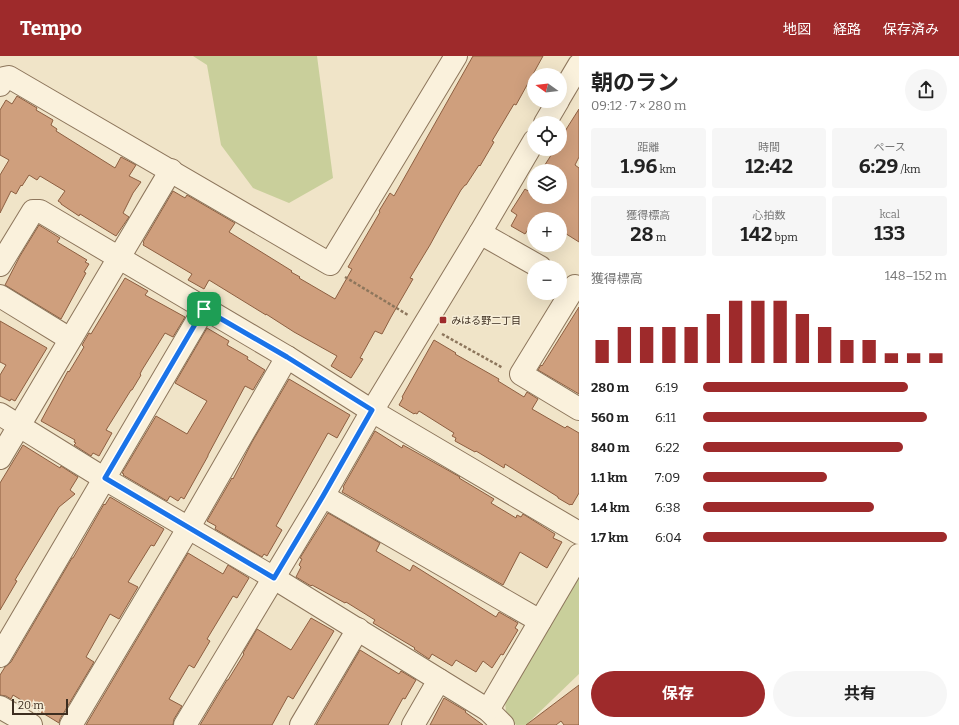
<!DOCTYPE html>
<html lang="ja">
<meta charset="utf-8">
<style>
body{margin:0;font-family:Bitter,"Noto Sans JP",serif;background:#f6f6f6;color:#222;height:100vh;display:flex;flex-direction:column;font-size:15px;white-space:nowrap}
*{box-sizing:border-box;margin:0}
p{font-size:13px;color:#767676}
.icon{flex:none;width:22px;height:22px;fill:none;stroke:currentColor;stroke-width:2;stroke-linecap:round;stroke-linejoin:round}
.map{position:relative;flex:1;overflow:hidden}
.side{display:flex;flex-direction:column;background:#fff;width:380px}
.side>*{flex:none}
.needle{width:26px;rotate:285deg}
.controls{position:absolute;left:527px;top:12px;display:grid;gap:8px}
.controls a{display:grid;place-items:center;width:40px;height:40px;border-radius:50%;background:#fff;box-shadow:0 4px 16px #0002;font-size:20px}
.scale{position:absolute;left:12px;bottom:10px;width:56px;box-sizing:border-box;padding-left:4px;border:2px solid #3d2e20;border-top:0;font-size:11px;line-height:14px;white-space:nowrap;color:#3d2e20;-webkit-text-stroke:3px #f7eed8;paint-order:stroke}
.pin{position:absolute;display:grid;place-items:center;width:34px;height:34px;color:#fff;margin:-17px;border-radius:8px;box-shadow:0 2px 6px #0006}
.round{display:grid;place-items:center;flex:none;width:42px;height:42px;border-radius:21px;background:#f6f6f6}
.summary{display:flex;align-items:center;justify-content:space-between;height:68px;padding:0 12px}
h1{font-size:22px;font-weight:700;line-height:30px}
.metrics{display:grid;grid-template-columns:repeat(3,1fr);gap:6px;height:68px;padding:4px 12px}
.metrics div{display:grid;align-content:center;border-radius:4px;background:#f6f6f6;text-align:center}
.metrics b{font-size:20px;font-weight:700}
.metrics small{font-size:11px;font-weight:400}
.metrics p{font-size:11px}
.chart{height:112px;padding:8px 12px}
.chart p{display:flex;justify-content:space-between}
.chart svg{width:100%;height:72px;margin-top:4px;stroke:#9e2a2b;stroke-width:6}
.button{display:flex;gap:8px;margin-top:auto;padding:8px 12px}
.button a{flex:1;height:46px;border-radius:24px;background:#9e2a2b;color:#fff;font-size:16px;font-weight:700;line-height:46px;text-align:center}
.button a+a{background:#f6f6f6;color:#222}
ul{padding:0 12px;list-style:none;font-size:13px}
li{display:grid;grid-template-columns:64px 48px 1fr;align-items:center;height:30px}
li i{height:10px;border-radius:5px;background:#9e2a2b}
header{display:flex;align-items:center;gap:24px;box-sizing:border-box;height:56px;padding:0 20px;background:#9e2a2b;color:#fff}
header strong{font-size:19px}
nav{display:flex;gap:22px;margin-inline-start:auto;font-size:14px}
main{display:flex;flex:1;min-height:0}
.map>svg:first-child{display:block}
.green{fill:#c9cf9b}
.building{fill:#cf9f7d;stroke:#8d5f41}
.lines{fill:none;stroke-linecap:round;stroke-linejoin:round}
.minor-casing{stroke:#8d765c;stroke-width:24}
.path{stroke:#8d765c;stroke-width:2.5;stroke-dasharray:3 2;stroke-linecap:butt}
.minor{stroke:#faf1dc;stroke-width:22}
.route-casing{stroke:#fff;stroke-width:8}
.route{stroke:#1a73e8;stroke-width:5}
.poi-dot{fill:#9e2a2b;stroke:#f7eed8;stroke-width:1.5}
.labels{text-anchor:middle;stroke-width:3;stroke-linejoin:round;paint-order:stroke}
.poi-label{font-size:10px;fill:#3d2e20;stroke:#f7eed8;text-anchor:start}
</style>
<header>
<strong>Tempo</strong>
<nav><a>地図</a><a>経路</a><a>保存済み</a></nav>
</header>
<main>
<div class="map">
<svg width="579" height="669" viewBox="0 0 579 669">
<rect width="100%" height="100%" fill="#f0e4c8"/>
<g class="green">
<polygon points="193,0 317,0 333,122 289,147 253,132 221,89 207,9"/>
<polygon points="579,519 579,618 526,669 516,669 506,657 505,644"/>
</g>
<g class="building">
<polygon points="473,0 543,0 516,49 514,48 492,85 494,86 480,110 479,109 466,129 465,129 461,134 442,167 430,189 410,222 413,223 391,261 382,278 375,275 360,302 363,303 351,322 331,310 337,300 294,276 266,258 266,259 209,224 204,233 188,224 192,218 187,215 143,189 144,187 143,186 173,135 185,142 187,139 235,167 229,176 292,215 291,216 300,221 299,222 335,243 352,213 348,211 380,156 379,155 390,137 394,140"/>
<polygon points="17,40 37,52 36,54 53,64 51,69 57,73 56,75 115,112 121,101 136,109 129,120 141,126 133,137 123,157 129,161 116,180 80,158 79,160 61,148 61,147 58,145 65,135 40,120 37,124 29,119 22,130 21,129 16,138 11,135 0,157 0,119 9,104 0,99 0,54 6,44 12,48"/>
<polygon points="579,53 579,101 575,109 579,112 579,186 560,174 560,163 534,163 534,175 529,172 525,178 511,170 517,159 511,155 525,133 528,135 534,125 534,141 560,141 560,115 541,115 555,93 560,93 560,83"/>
<polygon points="39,169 60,182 57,186 87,204 85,206 89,208 84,216 86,217 61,263 5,229 20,200"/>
<polygon points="125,222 148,235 145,239 185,261 173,281 165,277 142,314 140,318 141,319 132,334 131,334 106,374 112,377 99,400 93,397 91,400 74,389 76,387 74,386 75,384 41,365 68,315 69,316 84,291 82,289 89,277 91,278"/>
<polygon points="579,251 579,338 538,314 541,309 542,310"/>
<polygon points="0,265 47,292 15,345 11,343 10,345 0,340 0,319 6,309 0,306"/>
<polygon points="207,272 229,285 227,289 248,301 247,303 265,314 253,334 245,330 208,399 208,400 184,443 181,441 178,445 170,440 167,445 123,419 124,418 122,417 156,360 187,378 207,345 175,327"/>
<polygon points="434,284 456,297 455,298 499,323 498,325 524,341 527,336 538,343 532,353 565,372 567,370 579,377 579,437 572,449 571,448 570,449 558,442 558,441 555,439 505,408 504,412 476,395 475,396 455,385 456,382 452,380 454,377 419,355 417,358 415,357 414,358 399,349 403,342 402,341"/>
<polygon points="289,323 350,359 337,382 328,377 276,470 282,474 267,500 264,498 262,501 215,473 216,470 207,465 232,422 233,423 252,386"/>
<polygon points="375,375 402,392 403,389 460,421 459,422 494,443 491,447 516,462 517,459 521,461 523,458 555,478 553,482 562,486 547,512 520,496 503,529 342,436 344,432 343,431"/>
<polygon points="23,389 60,412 61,410 78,421 70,434 75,438 59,451 15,524 17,525 0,554 0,427"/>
<polygon points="110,441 164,473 154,490 151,489 128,526 138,531 119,563 110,558 86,601 94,606 60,663 59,667 13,639 11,643 6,640 0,639 0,619 5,611 11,606 72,502 73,502 104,448 105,449"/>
<polygon points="328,457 380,487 376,495 410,515 413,509 496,561 499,556 518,567 515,572 518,574 503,599 501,598 492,612 483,605 476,616 456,604 452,610 432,598 429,603 414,593 415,592 373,567 375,564 346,546 345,547 312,529 311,530 296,521 301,511 299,509 302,503 300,502"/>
<polygon points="188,497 223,518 228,509 249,522 237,542 233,540 207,583 210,585 194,612 189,609 169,643 182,650 174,663 173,669 86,669"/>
<polygon points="311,562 334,575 293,643 288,640 272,669 200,669 227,624 228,624 244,598 243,597 257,573 291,594"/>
<polygon points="360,594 399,618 401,615 416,624 405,643 403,642 388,669 316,669"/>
<polygon points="579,629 579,669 564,669 561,665 556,669 526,669"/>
<polygon points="444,642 466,655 465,656 483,669 430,669"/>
</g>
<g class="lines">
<defs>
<g id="minor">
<polyline points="0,29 4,22 9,21 330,208 456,0"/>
<polyline points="560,41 579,9"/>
<polyline points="545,67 558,45"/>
<polyline points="480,177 540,211"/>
<polyline points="0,209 33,155 40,155 287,301 372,355 579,477"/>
<polyline points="575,230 521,318 579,353"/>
<polyline points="0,240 70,283"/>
<polyline points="0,358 105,423 274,522 488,654 503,669"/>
<polyline points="0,402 171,114"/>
<polyline points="323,440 540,565"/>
<polyline points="0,600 204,253"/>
<polyline points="0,651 31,669"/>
<polyline points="488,654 579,499"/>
<polyline points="71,669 189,471 287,301"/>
<polyline points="185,669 323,440 372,355 480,177 534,85"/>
<polyline points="301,669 358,573"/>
<polyline points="413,669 439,624"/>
</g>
</defs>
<use href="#minor" class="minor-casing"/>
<g class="path">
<polyline points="345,221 408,259"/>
<polyline points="442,278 503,312"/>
</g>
<use href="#minor" class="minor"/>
</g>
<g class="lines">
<defs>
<polygon id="route" points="204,253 287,301 372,354 323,440 274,522 105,422"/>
</defs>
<use href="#route" class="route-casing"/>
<use href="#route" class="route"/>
</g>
<rect class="poi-dot" x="439" y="260" width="8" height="8" rx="2"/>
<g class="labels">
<g class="poi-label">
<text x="451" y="268">みはる野二丁目</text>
</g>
</g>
</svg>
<div class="controls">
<a><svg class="needle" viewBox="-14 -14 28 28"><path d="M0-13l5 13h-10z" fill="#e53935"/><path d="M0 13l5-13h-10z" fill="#767676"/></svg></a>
<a><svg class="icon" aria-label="locate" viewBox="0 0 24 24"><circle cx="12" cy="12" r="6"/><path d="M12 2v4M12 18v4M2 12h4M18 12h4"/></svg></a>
<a><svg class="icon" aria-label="layers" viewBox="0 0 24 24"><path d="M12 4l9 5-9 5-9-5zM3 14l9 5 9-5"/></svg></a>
<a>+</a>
<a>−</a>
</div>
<div class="scale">20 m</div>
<div class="pin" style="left:204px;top:253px;background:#1e9e55"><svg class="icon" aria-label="arrive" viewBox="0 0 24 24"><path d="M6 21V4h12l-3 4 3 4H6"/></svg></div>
</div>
<section class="side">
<div class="summary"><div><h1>朝のラン</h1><p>09:12 · 7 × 280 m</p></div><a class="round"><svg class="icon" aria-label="share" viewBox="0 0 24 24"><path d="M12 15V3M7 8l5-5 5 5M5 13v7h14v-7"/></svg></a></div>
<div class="metrics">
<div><p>距離</p><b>1.96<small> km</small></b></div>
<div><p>時間</p><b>12:42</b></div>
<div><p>ペース</p><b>6:29<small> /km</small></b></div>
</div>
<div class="metrics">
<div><p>獲得標高</p><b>28<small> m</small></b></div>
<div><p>心拍数</p><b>142<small> bpm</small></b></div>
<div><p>kcal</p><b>133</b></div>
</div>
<div class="chart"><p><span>獲得標高</span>148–152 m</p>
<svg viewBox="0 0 160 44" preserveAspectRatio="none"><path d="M5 44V30M15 44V22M25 44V22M35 44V22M45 44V22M55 44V14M65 44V6M75 44V6M85 44V6M95 44V14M105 44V22M115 44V30M125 44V30M135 44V38M145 44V38M155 44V38"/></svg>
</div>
<ul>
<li><b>280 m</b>6:19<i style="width:84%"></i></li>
<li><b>560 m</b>6:11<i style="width:92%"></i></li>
<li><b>840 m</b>6:22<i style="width:82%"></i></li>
<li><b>1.1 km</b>7:09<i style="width:51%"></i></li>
<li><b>1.4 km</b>6:38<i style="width:70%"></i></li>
<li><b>1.7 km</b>6:04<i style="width:100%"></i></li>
</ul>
<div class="button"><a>保存</a><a>共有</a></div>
</section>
</main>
